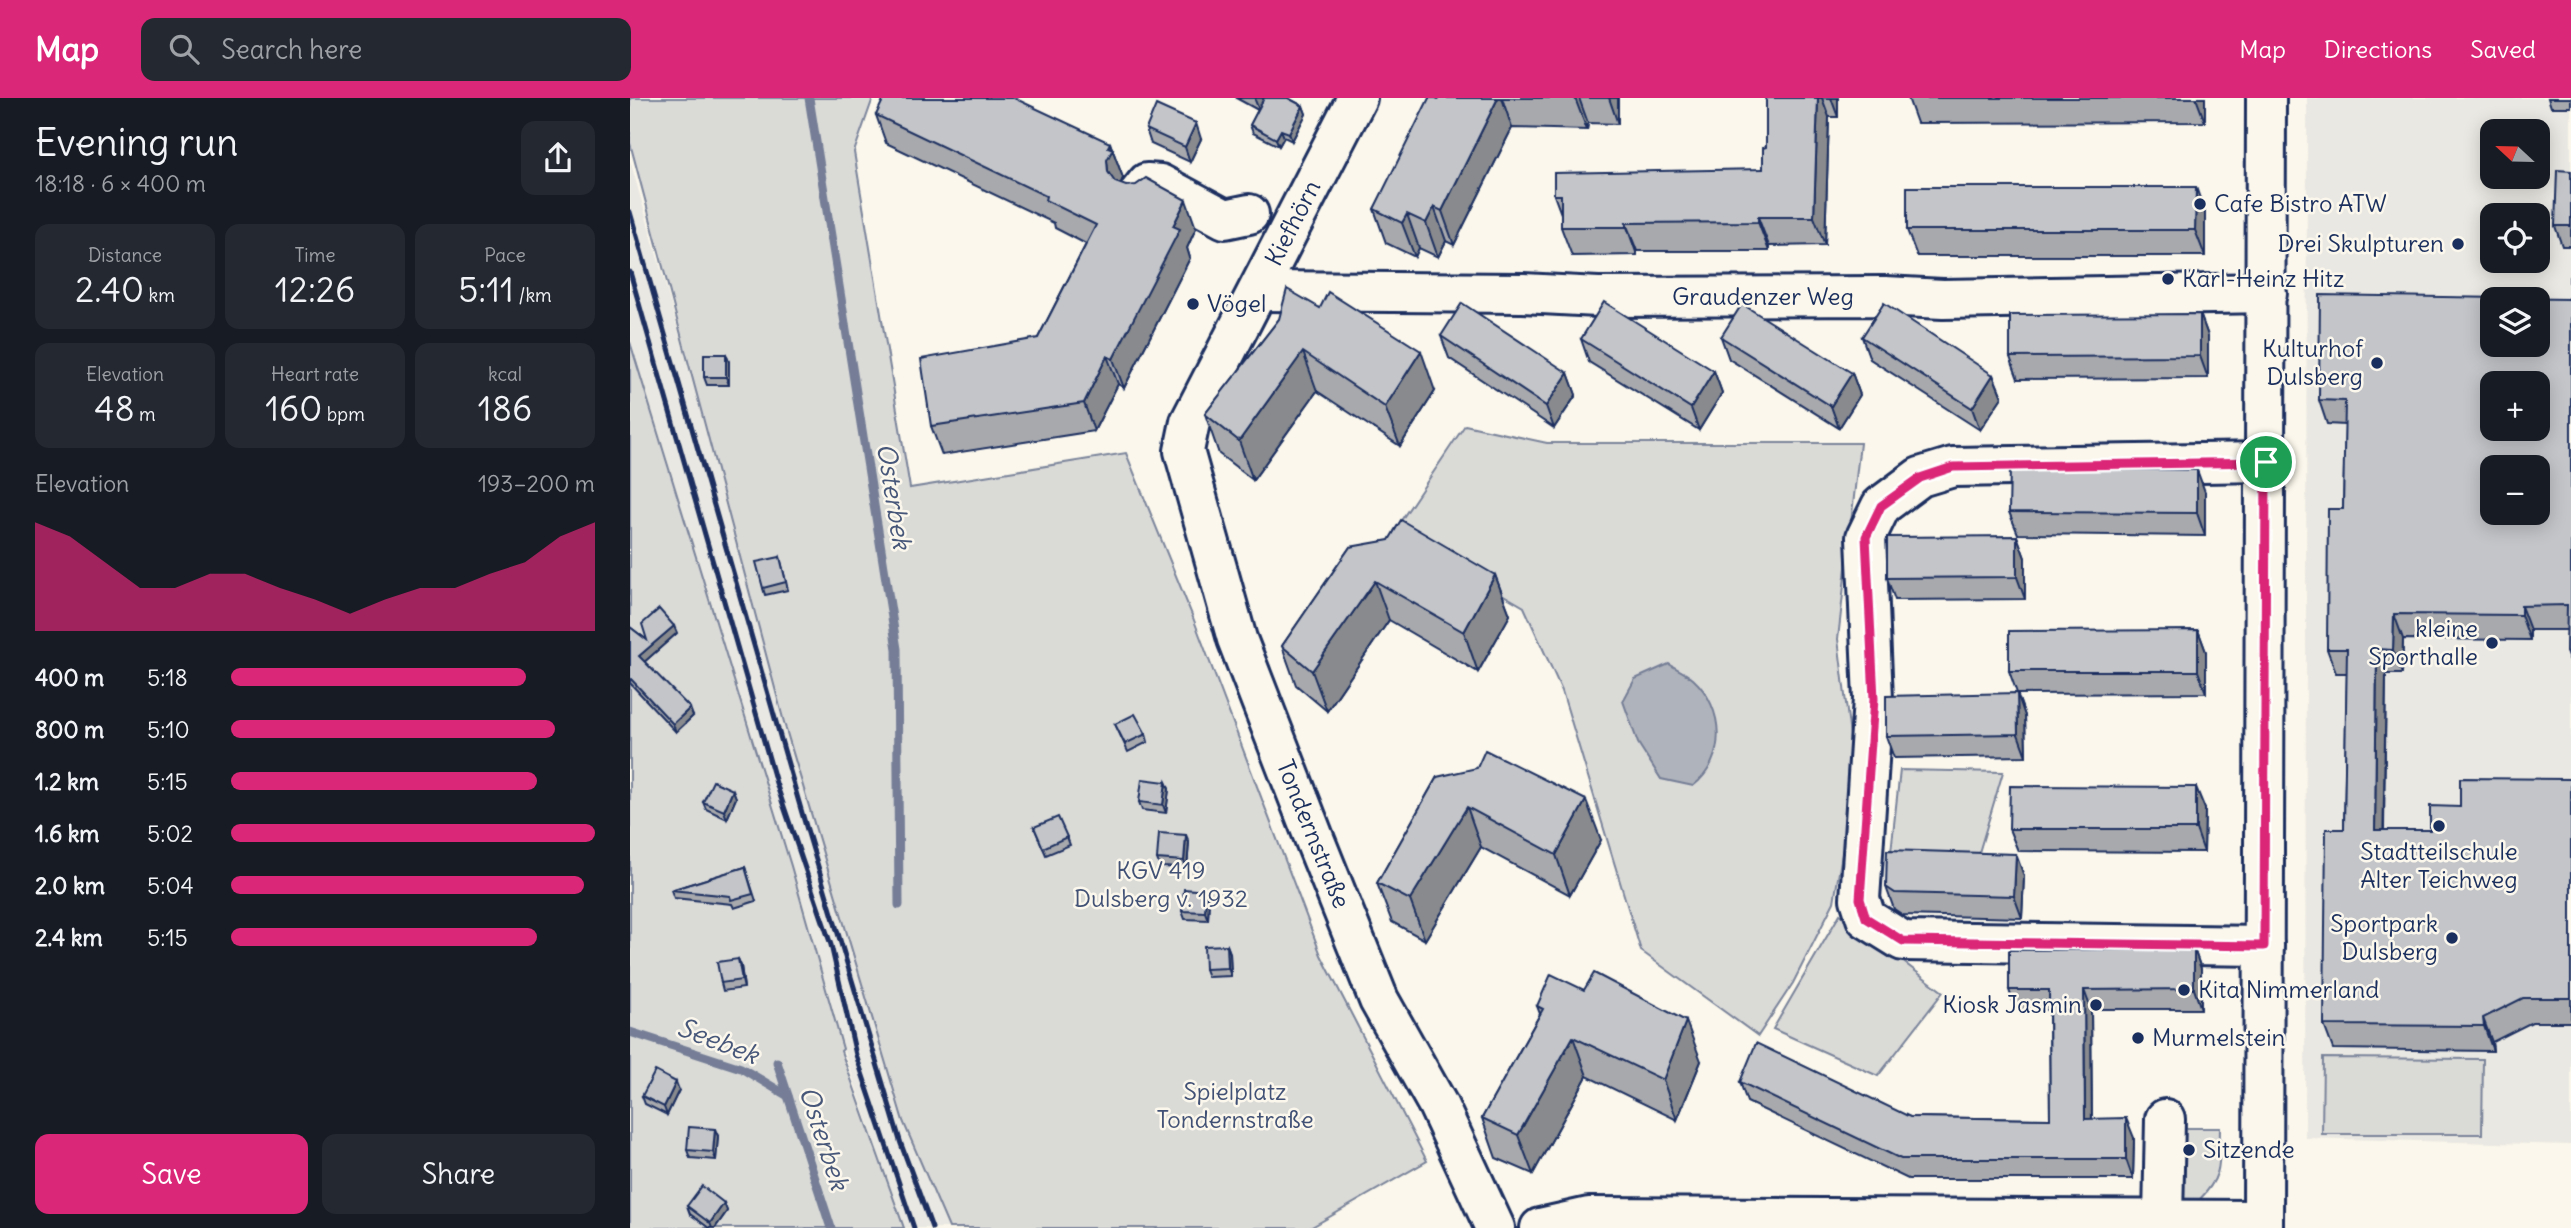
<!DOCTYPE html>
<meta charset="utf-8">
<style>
body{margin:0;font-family:Delius,sans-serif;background:#242831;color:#f1f3f6;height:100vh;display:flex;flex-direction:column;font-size:26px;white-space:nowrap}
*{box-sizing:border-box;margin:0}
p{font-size:23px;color:#9ea1a6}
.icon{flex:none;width:38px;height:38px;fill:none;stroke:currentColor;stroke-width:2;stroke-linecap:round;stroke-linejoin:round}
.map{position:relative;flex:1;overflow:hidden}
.panel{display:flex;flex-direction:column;background:#171b24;width:630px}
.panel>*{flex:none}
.needle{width:46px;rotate:292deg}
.fabs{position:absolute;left:1850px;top:21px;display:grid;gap:14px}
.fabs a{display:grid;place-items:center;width:70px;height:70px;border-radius:14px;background:#171b24;box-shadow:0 4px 18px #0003;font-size:35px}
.pin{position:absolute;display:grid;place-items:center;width:60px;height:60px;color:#fff;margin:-30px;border:4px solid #fff;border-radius:50%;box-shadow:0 2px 7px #0007}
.round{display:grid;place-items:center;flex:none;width:74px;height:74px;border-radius:14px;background:#242831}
.summary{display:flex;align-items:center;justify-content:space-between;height:119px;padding:0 35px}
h1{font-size:38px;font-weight:600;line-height:52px}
.figures{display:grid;grid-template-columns:repeat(3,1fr);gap:10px;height:119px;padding:7px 35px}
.figures div{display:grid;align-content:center;border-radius:14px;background:#242831;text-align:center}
.figures b{font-size:35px;font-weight:600}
.figures small{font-size:19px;font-weight:400}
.figures p{font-size:19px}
.chart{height:196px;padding:14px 35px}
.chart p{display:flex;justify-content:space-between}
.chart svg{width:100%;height:126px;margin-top:7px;fill:#db2777;opacity:.7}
.cta{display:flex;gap:14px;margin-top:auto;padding:14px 35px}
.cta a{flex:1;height:80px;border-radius:14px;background:#db2777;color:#fff;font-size:28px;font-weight:600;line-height:80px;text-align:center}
.cta a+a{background:#242831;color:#f1f3f6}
ul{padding:0 35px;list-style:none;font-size:23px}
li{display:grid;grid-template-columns:112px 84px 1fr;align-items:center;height:52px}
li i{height:18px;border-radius:9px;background:#db2777}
header{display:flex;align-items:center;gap:42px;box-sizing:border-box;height:98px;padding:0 35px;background:#db2777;color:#fff}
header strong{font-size:33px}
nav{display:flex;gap:38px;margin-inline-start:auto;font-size:24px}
.search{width:490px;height:63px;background:#242831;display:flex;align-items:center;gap:18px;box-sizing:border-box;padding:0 24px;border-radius:14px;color:#9ea1a6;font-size:26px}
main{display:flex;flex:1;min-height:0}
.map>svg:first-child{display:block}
.built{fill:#eae8e2;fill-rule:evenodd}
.green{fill:#dadad7;stroke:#7a849a;stroke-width:2}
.water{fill:#afb3bb;stroke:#747e96;stroke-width:2}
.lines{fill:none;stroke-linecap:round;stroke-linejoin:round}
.stream{stroke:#747e96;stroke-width:9}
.minor-casing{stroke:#1b2f5e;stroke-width:44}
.minor{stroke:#fbf7ec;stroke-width:38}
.rail{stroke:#1b2f5e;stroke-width:5}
.wall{fill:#a8a9ad;stroke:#1b2f5e;stroke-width:2}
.shaded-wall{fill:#888a8d;stroke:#1b2f5e;stroke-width:2}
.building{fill:#c3c5c9;stroke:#1b2f5e;stroke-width:2;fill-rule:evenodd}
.route-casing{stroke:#fff;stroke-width:14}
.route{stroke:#db2777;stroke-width:9}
.poi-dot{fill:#1b2f5e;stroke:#fbf7ec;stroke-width:2.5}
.labels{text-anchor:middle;stroke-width:5;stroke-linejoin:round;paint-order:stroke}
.poi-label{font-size:24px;fill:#1b2f5e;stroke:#fbf7ec;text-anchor:start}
.street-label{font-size:24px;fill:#1b2f5e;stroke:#fbf7ec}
.park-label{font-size:24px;fill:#415176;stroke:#fbf7ec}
.water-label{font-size:26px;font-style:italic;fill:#47577a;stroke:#fbf7ec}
</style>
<header>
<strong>Map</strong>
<div class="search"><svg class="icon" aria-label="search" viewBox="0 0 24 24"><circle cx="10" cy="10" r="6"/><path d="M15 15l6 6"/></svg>Search here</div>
<nav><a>Map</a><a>Directions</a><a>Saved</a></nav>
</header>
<main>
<section class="panel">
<div class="summary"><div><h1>Evening run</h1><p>18:18 · 6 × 400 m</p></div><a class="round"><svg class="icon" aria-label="share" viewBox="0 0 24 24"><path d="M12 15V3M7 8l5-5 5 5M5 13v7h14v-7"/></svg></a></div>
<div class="figures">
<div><p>Distance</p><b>2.40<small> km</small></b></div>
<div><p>Time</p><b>12:26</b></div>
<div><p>Pace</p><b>5:11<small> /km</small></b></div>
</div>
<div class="figures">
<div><p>Elevation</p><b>48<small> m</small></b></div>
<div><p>Heart rate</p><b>160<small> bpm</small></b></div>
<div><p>kcal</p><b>186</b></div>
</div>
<div class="chart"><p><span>Elevation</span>193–200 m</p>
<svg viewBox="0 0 160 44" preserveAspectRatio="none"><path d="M0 44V6L10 11L20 20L30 29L40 29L50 24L60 24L70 29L80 33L90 38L100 33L110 29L120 29L130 24L140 20L150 11L160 6V44z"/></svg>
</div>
<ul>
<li><b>400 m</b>5:18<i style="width:81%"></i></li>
<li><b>800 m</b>5:10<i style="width:89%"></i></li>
<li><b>1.2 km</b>5:15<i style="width:84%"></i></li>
<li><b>1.6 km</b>5:02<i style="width:100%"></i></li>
<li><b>2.0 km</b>5:04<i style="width:97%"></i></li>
<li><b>2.4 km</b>5:15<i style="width:84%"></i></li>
</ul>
<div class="cta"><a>Save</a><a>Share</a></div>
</section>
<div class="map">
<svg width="1941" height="1130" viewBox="0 0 1941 1130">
<rect width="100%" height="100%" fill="#fbf7ec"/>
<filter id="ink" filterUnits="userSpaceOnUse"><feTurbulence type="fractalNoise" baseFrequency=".0143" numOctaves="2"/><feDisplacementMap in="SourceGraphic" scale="14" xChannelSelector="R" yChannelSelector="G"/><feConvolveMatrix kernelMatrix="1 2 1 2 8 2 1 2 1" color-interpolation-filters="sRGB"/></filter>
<g filter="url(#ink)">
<g class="built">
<path d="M1677,0H1941V1047L1675,1040ZM1862,33H1908V79H1862ZM1862,117H1908V163H1862ZM1862,201H1908V247H1862ZM1862,285H1908V331H1862ZM1862,369H1908V415H1862Z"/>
<polygon points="0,62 273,1023 319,1130 274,1130 213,951 161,768 0,244"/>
</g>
<g class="green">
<polygon points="0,0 243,0 224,54 280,390 496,355 562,517 691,857 797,1063 680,1130 319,1130 273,1023 155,628 0,45"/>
<polygon points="0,244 161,768 213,951 211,953 274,1130 0,1130"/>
<polygon points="835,327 917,345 1230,345 1208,541 1225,678 1204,804 1163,885 1128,938 1011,853 932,593 894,509 764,433"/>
<polygon points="1270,672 1373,674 1348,758 1261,754"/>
<polygon points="1210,816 1313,894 1248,978 1143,931"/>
<polygon points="1693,960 1853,961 1852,1036 1692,1036"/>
<path d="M1543,1030H1590C1589,1064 1594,1077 1569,1102H1540Z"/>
</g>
<path class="water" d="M1039,566C1047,571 1056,575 1063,581C1095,610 1097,662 1063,688L1031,681L1008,645L993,603L1005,581Z"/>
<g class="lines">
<g class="stream">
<polyline points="179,0 267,551 269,807"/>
<polyline points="0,934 111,970 158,998"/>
<polyline points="147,964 201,1130"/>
</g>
<defs>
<g id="minor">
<polyline points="727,0 560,324 554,353 607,541 686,745 749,902 808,1007 865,1130"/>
<polyline points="509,95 517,85 530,86 595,121 619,116"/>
<polyline points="629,193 893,195 968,199 1255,198 1313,201 1637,195"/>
<polyline points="1634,848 1273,843 1236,820 1230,801 1243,601 1236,439 1251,408 1290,379 1323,369 1636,364"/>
<polyline points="1533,1121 1535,1021"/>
<polyline points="910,1130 959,1119 1633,1122"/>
<polyline points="1633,1130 1636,0"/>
</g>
</defs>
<use href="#minor" class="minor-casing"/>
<use href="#minor" class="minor"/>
<g class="rail">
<polyline points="0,114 172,715 271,1046 302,1130"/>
<polyline points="0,174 146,685 201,847 226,957 284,1130"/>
</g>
</g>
<g class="wall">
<polygon points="606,0 658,0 673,8 676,16 662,43 654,39 649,48 623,35 620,27 628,12"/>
<polygon points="808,0 988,0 988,26 958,25 957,32 882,30 824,147 816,143 808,159 789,150 785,159 756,145 744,111"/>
<polygon points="1136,0 1208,0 1208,19 1199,19 1195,147 1139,148 1139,153 1007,153 1007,157 942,158 931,129 931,116 924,97 1133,71 1136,49"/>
<polygon points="1278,0 1575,0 1575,24 1287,25"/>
<polygon points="1918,0 1941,0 1941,9 1921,9"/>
<polygon points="246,17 480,45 493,80 490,86 566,130 557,150 560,160 494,290 488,286 464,333 312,357 301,328 408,240 456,146 425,130 424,125 256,45"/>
<polygon points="516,31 571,41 560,64 521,46"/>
<polygon points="1941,73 1941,148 1932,148 1925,128"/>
<polygon points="1575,115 1575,158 1287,158 1277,132"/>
<polygon points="1941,179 1941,567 1936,554 1937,532 1900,532 1900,542 1773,541 1772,576 1756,576 1754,732 1800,732 1830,709 1941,681 1941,924 1902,924 1862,944 1863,953 1703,951 1694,927 1714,731 1717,575 1706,575 1697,551 1713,411 1715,327 1697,326 1689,302 1939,201"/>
<polygon points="1570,216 1578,238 1578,280 1388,281 1380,259"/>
<polygon points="649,221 805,293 770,348 687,293 623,382 589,356 575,316"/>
<polygon points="811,238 938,275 946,297 924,330 819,260"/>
<polygon points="1091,239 1222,275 1230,297 1209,330 1099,261"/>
<polygon points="1232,239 1363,277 1372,299 1350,332 1240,261"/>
<polygon points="951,241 1084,273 1092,295 1069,332 959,264"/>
<polygon points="96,256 99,264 99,287 77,287 74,279"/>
<polygon points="1575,394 1575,438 1388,436 1379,414"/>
<polygon points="1387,438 1395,460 1395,501 1265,502 1257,480"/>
<polygon points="720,449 865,477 880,517 848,574 759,522 697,613 666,587 652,548"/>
<polygon points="150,459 158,492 135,497 133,490"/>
<polygon points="0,529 17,542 47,535 14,564 63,618 46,634 0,585"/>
<polygon points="1568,532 1576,554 1576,595 1387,596 1395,618 1396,658 1264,660 1256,638 1387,595 1379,573"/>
<polygon points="485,626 516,636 518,644 498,654"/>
<polygon points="807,679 971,742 940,797 851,749 795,842 762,824 747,785"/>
<polygon points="536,684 539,691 536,715 512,712 509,704"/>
<polygon points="103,692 106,700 97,721 76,711 73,704"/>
<polygon points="1575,711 1574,754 1388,753 1379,731"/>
<polygon points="404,729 437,739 440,747 416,757"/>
<polygon points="559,744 557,770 530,769 527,761"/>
<polygon points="115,769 126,803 104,810 102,806 44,800 41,792"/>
<polygon points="1394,778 1392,820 1273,817 1264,811 1256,789"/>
<polygon points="579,800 578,822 555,821 552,813"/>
<polygon points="597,847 600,855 601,878 578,879 575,871"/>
<polygon points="1564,851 1571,871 1571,911 1461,911 1462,1021 1504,1040 1503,1081 1278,1081 1117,1004 1110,984 1280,1019 1420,1021 1419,912 1386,912 1379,892"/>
<polygon points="108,861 111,868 114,890 93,893 91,885"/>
<polygon points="907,908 1071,963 1047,1022 957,978 903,1076 866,1060 852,1020 910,916"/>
<polygon points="49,992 37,1017 15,1006 12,998"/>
<polygon points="88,1038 86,1062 60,1060 57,1052"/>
<polygon points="94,1105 97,1113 85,1130 79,1130 60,1116 57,1108"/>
</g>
<g class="shaded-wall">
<polygon points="626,0 635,0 629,12 625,2"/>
<polygon points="868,0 872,0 882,30 824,147 812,113"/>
<polygon points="945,0 949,0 958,25 957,32"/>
<polygon points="979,0 988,0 988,26"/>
<polygon points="1188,0 1192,0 1199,19 1195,147 1184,119"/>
<polygon points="1201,0 1208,0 1208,19"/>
<polygon points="1566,0 1575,0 1575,24"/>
<polygon points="673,8 676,16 662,43 659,35"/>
<polygon points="566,25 571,41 560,64 555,49"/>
<polygon points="651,32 654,39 649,48 646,41"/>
<polygon points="480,45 493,80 488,91 478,74 477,62 478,49"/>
<polygon points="1566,89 1575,115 1575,158 1565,132"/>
<polygon points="556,102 566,130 557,150 560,160 494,290 483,261 543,128"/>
<polygon points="804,109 816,143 808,159 796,125"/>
<polygon points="777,116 789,150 785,159 772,125"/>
<polygon points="1128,119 1139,148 1139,153 1128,124"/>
<polygon points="996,125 1007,153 1007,157 997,129"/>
<polygon points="1570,216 1578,238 1578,280 1570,258"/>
<polygon points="791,253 805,293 770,348 755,309"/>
<polygon points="673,254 687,293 623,382 609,343"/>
<polygon points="96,256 99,264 99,287 96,279"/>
<polygon points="477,258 488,286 464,333 454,305"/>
<polygon points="1084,273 1092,295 1069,332 1061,310"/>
<polygon points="938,275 946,297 924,330 916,308"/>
<polygon points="1222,275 1230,297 1209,330 1201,308"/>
<polygon points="1363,277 1372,299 1350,332 1342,310"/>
<polygon points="1567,372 1575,394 1575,438 1567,415"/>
<polygon points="1387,438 1395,460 1395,501 1387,479"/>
<polygon points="865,477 880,517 848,574 834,534"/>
<polygon points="745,483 759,522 697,613 682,573"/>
<polygon points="1891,508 1900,532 1900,542 1891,517"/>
<polygon points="1764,516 1773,541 1772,576 1763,552"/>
<polygon points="44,528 47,535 12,566 9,558"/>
<polygon points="1568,532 1576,554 1576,595 1568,573"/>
<polygon points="1747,551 1756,576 1753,756 1745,732"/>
<polygon points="1387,595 1395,618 1396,658 1388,636"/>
<polygon points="60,610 63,618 46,634 43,626"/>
<polygon points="536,684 539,691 536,715 533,707"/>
<polygon points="1566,689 1575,711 1574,754 1566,731"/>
<polygon points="103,692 106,700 97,721 94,713"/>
<polygon points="956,702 971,742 940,797 926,757"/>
<polygon points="837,709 851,749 795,842 780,802"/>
<polygon points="556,737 559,744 557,770 554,763"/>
<polygon points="1386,756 1394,778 1392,820 1384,798"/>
<polygon points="576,793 579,800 578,822 575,814"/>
<polygon points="597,847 600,855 601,878 598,870"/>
<polygon points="1564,851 1571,871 1571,911 1564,891"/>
<polygon points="108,861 111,868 114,890 112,882"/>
<polygon points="1454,892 1461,911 1462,1041 1455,1021"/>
<polygon points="1853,920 1862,944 1863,953 1854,928"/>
<polygon points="1056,923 1071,963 1047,1022 1033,982"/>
<polygon points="943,939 957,978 903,1076 888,1037"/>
<polygon points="46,984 49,992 37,1017 34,1009"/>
<polygon points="1496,1020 1504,1040 1503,1081 1496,1061"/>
<polygon points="85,1031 88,1038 86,1062 83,1054"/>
<polygon points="94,1105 97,1113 85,1130 82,1130 80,1125"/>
</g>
<g class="building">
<polygon points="254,0 384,0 480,45 478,49 483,51 477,62 478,74 485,84 496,88 506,87 516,80 556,102 543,128 550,131 483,261 477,258 454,305 301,328 291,261 408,240 466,127 415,102 416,98 246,17"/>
<polygon points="634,0 658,0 673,8 659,35 651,32 646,41 620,27"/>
<polygon points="799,0 806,0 808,1 808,0 868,0 812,113 804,109 796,125 777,116 772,125 744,111"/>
<polygon points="1136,0 1188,0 1184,119 1128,119 1128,124 996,125 997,129 931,129 931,97 924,97 924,75 1133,71 1133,50 1136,49"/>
<polygon points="526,7 566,25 555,49 516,31"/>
<polygon points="1927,72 1941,73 1941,128 1925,128"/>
<polygon points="1277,89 1566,89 1565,132 1277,132"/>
<path d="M1939,179H1941V554H1936L1937,507L1891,508V517L1764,516L1763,552L1747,551L1745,732H1800V708L1830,709V680L1941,681V900H1893L1853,920L1854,928L1694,927L1696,731H1714L1717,551H1697L1698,411H1713L1715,303L1689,302L1690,197L1939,201ZM1862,201H1908V247H1862ZM1862,285H1908V331H1862ZM1862,369H1908V415H1862Z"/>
<polygon points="657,191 690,210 698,194 791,253 755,309 673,254 609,343 575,316 649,221"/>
<polygon points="974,204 1084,273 1061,310 951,241"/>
<polygon points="832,205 938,275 916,308 811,238"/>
<polygon points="1254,205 1363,277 1342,310 1232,239"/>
<polygon points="1112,206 1222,275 1201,308 1091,239"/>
<polygon points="1570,216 1570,258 1380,259 1380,217"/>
<rect x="74" y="256" width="22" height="23"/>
<polygon points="1380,370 1567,372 1567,415 1379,414"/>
<polygon points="771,422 865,477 834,534 745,483 682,573 652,548 720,449 759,442"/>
<polygon points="1387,438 1387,479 1257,480 1257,439"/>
<polygon points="150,459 156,484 133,490 126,464"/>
<polygon points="29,511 44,528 9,558 60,610 43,626 0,580 0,529 17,542 12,526"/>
<polygon points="1568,532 1568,573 1379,573 1379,533"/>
<polygon points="1387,595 1388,636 1256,638 1256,598"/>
<polygon points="505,616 516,636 495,646 485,626"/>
<polygon points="855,652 956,702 926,757 837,709 780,802 747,785 807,679 847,670"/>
<polygon points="512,681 536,684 533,707 509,704"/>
<polygon points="83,683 103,692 94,713 73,704"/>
<polygon points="1380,688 1566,689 1566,731 1379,731"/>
<polygon points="428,719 437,739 413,750 404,729"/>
<polygon points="529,735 556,737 554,763 527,761"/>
<polygon points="1257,752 1386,756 1384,798 1265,795 1256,789"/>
<polygon points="115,769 123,796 101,802 100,798 41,792"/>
<polygon points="554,791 576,793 575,814 552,813"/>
<polygon points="597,847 598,870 575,871 574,848"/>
<polygon points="1564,851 1564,891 1454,892 1455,1021 1496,1020 1496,1061 1271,1061 1110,984 1126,945 1280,1019 1420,1021 1419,892 1379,892 1379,852"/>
<polygon points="108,861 112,882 91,885 87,864"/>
<polygon points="964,875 1056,923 1033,982 943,939 888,1037 852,1020 913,911 907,908 921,876 954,892"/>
<polygon points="25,973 46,984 34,1009 12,998"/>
<polygon points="59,1029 85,1031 83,1054 57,1052"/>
<polygon points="72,1088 94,1105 80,1125 57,1108"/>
</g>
</g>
<g class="lines" filter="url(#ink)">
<defs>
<polygon id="route" points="1636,364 1634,848 1273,843 1236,820 1230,801 1244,601 1236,439 1251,408 1290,380 1323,369"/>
</defs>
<use href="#route" class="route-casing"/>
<use href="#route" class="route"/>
</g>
<g class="poi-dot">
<circle cx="1570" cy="106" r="7"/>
<circle cx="1828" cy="146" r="7"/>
<circle cx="1538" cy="181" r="7"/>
<circle cx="563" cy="206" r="7"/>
<circle cx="1747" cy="265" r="7"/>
<circle cx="1862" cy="545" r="7"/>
<circle cx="1809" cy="728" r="7"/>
<circle cx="1822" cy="840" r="7"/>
<circle cx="1554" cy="892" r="7"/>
<circle cx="1466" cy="907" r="7"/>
<circle cx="1508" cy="940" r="7"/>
<circle cx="1559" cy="1052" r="7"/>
</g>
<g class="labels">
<g class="poi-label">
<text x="1584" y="114">Cafe Bistro ATW</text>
<text x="1814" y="154" text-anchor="end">Drei Skulpturen</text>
<text x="1552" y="189">Karl-Heinz Hitz</text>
<text x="577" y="214">Vögel</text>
<text x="1733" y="259" text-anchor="end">Kulturhof<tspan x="1733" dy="28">Dulsberg</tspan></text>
<text x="1848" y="539" text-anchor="end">kleine<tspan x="1848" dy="28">Sporthalle</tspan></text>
<text x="1809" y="762" text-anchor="middle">Stadtteilschule<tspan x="1809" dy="28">Alter Teichweg</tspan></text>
<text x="1808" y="834" text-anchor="end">Sportpark<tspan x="1808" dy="28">Dulsberg</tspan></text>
<text x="1568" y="900">Kita Nimmerland</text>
<text x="1452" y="915" text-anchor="end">Kiosk Jasmin</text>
<text x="1522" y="948">Murmelstein</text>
<text x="1573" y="1060">Sitzende</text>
</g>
<g class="street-label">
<text transform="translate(663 125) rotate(-63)" y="8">Kiefhörn</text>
<text x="1133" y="207">Graudenzer Weg</text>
<text transform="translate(683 736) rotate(68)" y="8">Tondernstraße</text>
</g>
<g class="park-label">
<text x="531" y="781">KGV 419<tspan x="531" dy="28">Dulsberg v. 1932</tspan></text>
<text x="605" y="1002">Spielplatz<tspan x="605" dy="28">Tondernstraße</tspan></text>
</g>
<g class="water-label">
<text transform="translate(264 398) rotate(81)" y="9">Osterbek</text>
<text transform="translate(88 943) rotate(21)" y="9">Seebek</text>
<text transform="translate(194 1040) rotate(72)" y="9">Osterbek</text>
</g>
</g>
</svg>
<div class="fabs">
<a><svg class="needle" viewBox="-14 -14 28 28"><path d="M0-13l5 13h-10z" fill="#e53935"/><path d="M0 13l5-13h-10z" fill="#9ea1a6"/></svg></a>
<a><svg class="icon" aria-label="locate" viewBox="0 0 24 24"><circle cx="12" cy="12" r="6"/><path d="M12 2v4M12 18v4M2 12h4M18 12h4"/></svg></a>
<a><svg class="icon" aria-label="layers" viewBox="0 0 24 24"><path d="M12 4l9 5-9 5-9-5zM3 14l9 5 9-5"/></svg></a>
<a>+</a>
<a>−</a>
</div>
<div class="pin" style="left:1636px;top:364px;background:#1e9e55"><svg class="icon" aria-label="arrive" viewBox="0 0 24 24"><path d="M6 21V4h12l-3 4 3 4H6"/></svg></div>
</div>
</main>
